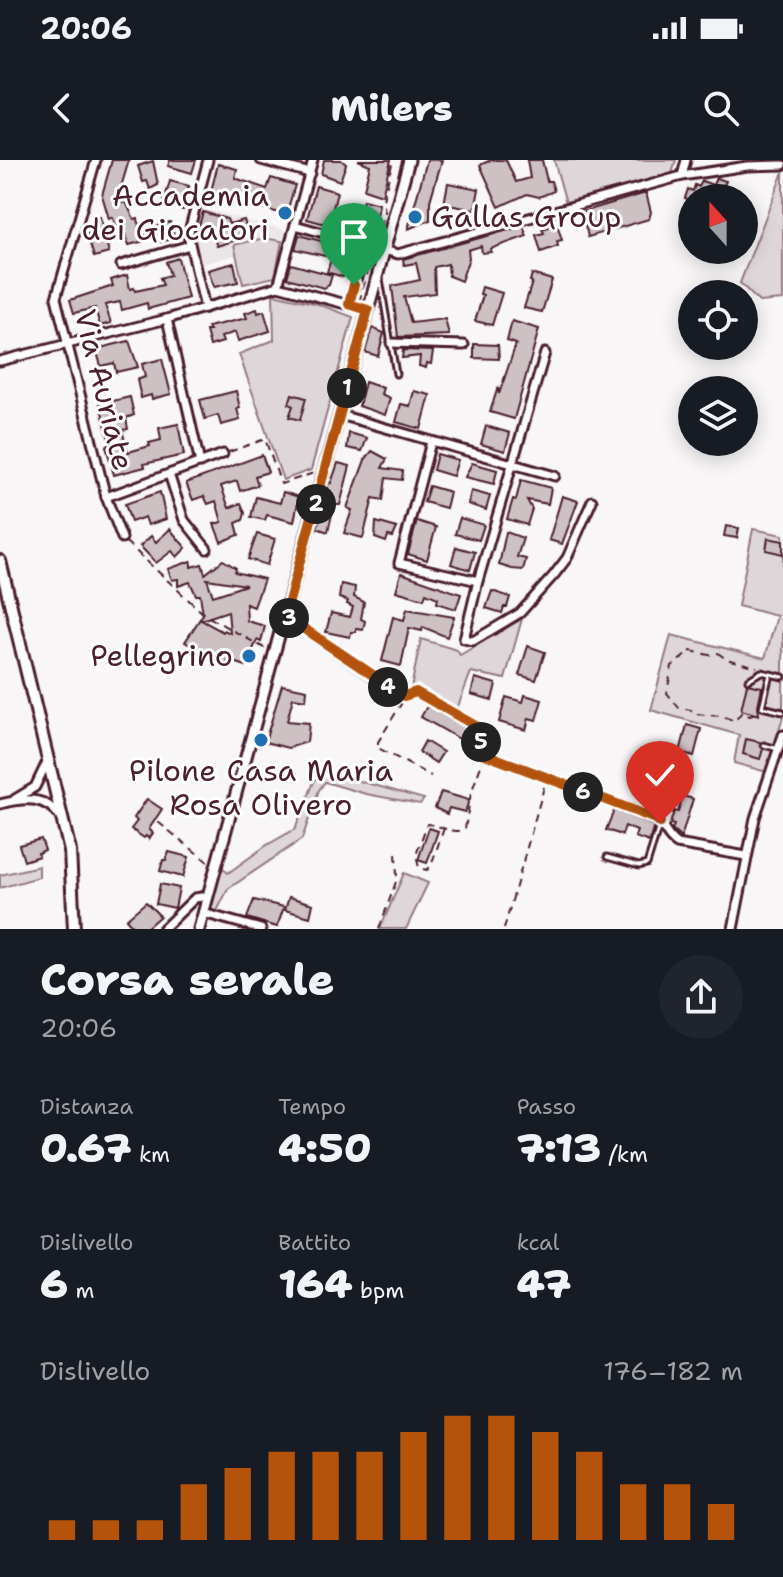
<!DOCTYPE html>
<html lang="it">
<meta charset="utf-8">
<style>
body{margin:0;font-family:"Shantell Sans",sans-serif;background:#20242c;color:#f1f3f6;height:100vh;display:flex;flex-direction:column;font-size:30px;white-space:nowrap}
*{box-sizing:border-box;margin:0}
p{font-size:26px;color:#9ea1a6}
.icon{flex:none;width:44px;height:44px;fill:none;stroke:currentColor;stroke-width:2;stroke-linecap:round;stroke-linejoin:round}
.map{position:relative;height:769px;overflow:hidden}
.panel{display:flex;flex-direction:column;background:#171b24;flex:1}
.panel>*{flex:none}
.needle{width:52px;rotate:339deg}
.buttons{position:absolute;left:678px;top:24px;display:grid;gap:16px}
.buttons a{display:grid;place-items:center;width:80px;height:80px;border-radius:50%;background:#171b24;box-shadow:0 4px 20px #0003;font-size:40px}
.pin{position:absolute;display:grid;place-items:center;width:68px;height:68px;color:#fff;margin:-82px -34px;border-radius:50% 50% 50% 0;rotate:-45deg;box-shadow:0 0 8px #0007}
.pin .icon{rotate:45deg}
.km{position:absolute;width:40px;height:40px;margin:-20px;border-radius:50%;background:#222;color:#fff;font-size:22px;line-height:40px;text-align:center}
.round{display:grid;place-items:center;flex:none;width:84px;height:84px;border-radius:42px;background:#20242c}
.headline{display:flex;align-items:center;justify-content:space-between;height:136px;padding:0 40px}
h1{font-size:44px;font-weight:800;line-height:60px}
.figures{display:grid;grid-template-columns:repeat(3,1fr);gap:12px;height:136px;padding:8px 40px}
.figures div{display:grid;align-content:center}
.figures b{font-size:40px;font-weight:800}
.figures small{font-size:22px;font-weight:400}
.figures p{font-size:22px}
.chart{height:224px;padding:16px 40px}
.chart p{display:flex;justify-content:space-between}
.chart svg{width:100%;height:144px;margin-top:8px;stroke:#b45309;stroke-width:6}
.status{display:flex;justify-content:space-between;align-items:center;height:56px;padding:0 40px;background:#171b24;direction:ltr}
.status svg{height:22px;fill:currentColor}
header{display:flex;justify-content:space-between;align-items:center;height:104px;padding:0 40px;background:#171b24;font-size:36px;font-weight:800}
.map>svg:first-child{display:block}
.built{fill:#ebe6e8}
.green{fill:#ded6d9;stroke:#947a82;stroke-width:2}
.building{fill:#cdc1c4;stroke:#4a1f2b;stroke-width:2;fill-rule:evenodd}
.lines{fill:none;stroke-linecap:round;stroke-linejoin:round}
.lane-casing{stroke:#4a1f2b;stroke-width:9}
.street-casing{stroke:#4a1f2b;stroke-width:13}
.secondary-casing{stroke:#4a1f2b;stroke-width:15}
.primary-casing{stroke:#4a1f2b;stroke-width:16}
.path{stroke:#4a1f2b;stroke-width:2;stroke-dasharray:8 6;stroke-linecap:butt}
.lane{stroke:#fff;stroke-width:3}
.street{stroke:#fff;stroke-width:7}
.secondary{stroke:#fff;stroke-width:9}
.primary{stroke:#fff;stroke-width:10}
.route-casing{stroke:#fff;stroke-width:16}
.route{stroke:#b45309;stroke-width:10}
.poi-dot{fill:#1f6fb2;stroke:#fff;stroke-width:3}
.labels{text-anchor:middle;stroke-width:6;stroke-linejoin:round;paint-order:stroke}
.poi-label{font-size:30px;fill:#4a1f2b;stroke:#fff;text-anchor:end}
.street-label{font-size:30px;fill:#4a1f2b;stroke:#fff}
</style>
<div class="status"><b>20:06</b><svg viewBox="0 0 49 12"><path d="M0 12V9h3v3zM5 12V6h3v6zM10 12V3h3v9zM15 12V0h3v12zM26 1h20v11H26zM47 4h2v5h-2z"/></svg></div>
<header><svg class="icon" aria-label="back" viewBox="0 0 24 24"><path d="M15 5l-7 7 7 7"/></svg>Milers<svg class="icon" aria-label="search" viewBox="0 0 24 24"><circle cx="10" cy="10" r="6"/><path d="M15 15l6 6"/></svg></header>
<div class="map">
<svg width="783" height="769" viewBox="0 0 783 769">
<rect width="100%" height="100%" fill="#f8f6f7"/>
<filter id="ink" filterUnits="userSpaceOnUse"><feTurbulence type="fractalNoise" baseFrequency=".0125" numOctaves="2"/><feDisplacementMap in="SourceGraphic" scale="16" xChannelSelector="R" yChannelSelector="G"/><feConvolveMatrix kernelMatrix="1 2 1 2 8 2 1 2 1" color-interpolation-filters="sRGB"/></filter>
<g filter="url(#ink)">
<polygon class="built" points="202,49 285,70 282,79 264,76 233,85 235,95 202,104 194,75"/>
<g class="green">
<polygon points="554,0 676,0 672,14 566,43"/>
<polygon points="783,12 783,140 759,142 740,123"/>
<polygon points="264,78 282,81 275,117 243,124 234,85"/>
<polygon points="273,134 318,144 353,157 311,310 283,320 239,194 274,180"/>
<polygon points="753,369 783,375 783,557 767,612 734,603 739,575 651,550 671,475 765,498 777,456 738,446"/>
<polygon points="522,459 505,519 471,512 457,549 411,528 421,479 457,490 460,495"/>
<polygon points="320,607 345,617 424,639 420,644 366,634 325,622 319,630 302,679 228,729 217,751 211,751 222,707 228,713 267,685 295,669"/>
<polygon points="39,706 39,717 0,728 0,715"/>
<polygon points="404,713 428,723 406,769 380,769"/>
</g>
<g class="building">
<polygon points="112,0 129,0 119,34 122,43 126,42 134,59 138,58 139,67 143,66 148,80 129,85 125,74 121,76 112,57 109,59 102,35"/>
<polygon points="170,0 196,0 192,13 168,6"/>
<polygon points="324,0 341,0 346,4 340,21 321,14"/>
<polygon points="358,0 391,0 382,35 364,29 370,5"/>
<polygon points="427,0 442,0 430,41 430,60 408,69"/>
<polygon points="491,0 506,0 516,22 530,18 527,0 542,0 547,21 551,21 554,31 539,37 527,34 499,47 480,5"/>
<polygon points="153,1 158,25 150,29 147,21 143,22 138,6"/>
<polygon points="218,4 237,9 235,18 267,29 271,18 295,25 286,55 228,38 227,43 209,39"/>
<polygon points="716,18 726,21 718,38 693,35 691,41 685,38 688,29 693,31 695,25 699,27 702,21 713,25"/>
<polygon points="170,21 189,26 183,50 163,45"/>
<polygon points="448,23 479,29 475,50 444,44"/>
<polygon points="316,26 337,32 329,65 307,59"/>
<polygon points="646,33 651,52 649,59 588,77 582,52"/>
<polygon points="363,40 379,44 375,68 360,65 361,72 344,72 342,53 360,52"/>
<polygon points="203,52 227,59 229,64 244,60 249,76 217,86 212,74 198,69"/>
<polygon points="100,57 109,93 94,97 87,74 91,73 93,59"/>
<polygon points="170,62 175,78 161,82 157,66"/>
<polygon points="557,64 562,80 557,81 558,86 541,92 536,75 544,73 542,69"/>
<polygon points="523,66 527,76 490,89 491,92 482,93 481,86 468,90 469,98 461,121 449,116 448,104 434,107 435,133 404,137 411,163 445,159 449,175 398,177 392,126 420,120 416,103 404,105 403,99"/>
<polygon points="299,75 328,83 325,96 295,89"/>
<polygon points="333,93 350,95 343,117 327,112"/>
<polygon points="178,98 188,138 148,149 147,143 122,150 120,142 105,145 111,163 100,166 95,148 74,153 70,140 113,126 111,120 127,115 130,129 134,128 135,131 163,125 160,118 170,115 166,102"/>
<polygon points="234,103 238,122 214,127 208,110"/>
<polygon points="291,104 332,115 329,125 324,128 287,118"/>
<polygon points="532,114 552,120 542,152 524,148 532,122 530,121"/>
<polygon points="482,127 502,133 492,165 475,161 483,135 480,134"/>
<polygon points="257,149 258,153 264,151 270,171 238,181 235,172 221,177 223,182 210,186 206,171 210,171 208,167 247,158 245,153"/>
<polygon points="512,161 539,169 514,259 490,252 498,227 499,234 516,184 507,181"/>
<polygon points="372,168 384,173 378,196 365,192"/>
<polygon points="129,181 138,207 116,212 114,203 101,206 96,189"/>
<polygon points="474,184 498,185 499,199 474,198"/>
<polygon points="403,190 433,191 431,204 427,203 426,208 419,206 420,196 402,198"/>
<polygon points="162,199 171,234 152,239 151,235 141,238 137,220 145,217 142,204"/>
<polygon points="365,222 383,228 381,234 390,238 385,255 359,246"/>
<polygon points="236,231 240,248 237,249 240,260 221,265 218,255 205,259 200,240"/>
<polygon points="414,231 430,235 421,269 396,262 401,244 410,246"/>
<polygon points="292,234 306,238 300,260 289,257 293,246 289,244"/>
<polygon points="130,237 134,255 126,258 128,269 122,270 128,292 150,286 149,283 161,280 159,268 178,264 184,295 144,304 145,307 114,315 106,286 110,284 100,244"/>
<polygon points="486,266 510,273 505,291 481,284"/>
<polygon points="349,273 367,278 362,291 347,288"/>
<polygon points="372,291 387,299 382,308 403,311 402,320 386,318 383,340 373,338 363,378 344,373 352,350 347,348 365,300"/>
<polygon points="437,294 458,300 453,316 433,310"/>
<polygon points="262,295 268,312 255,316 258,325 240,331 237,321 221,326 229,348 241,343 245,353 243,360 236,363 239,375 221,382 214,364 222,362 216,341 208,344 204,336 193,340 186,323"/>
<polygon points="338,303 350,306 340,345 334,345 328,372 317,368 329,322 331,323"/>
<polygon points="472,303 497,310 494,324 465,317"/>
<polygon points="521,320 551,328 548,344 527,340 532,349 527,365 507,359 513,339 516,340"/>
<polygon points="429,326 450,332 446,348 424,342"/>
<polygon points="471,331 490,336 486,350 468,344"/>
<polygon points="160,332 166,359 148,365 145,357 131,362 125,344"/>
<polygon points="283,332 299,337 294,362 267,355 265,360 251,357 256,337 280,343"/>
<polygon points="562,336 578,341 562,384 549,380"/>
<polygon points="460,358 484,365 479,380 455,374"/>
<polygon points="417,361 436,367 427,400 408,394"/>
<polygon points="376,362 397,368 393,377 388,376 386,382 375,378"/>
<polygon points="726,366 739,368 737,378 724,376"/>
<polygon points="170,369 186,388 177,397 172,391 156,403 140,386 151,376 156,382"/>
<polygon points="506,372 523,378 517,397 526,399 523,410 512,409 499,405"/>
<polygon points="257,374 275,379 267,405 248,399"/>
<polygon points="768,378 783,381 783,394 766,390"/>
<polygon points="456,387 475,392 470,410 451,404"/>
<path d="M223,400L236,408L235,412L264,419L254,447L246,444L247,461L265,466L261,482L257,480L246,506L228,500L225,506L185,482L203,454L200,435H196L190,422L178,426V419L172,420L168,409L191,401V407L202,404L205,414ZM207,419L246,425L213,436ZM228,451L230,473L224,470L223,472L201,460Z"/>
<polygon points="401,413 461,434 456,449 437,443 438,438 426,433 424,439 396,431"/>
<polygon points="341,424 355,427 354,437 364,442 361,459 365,461 363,470 356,469 356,472 351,472 350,477 326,472 331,453 350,457 353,447 347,444 348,441 339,438"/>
<polygon points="492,431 510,437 507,447 504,447 502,453 486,448"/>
<polygon points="407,449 454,457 447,477 423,467 422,471 409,468 401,506 382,501 393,457 404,460"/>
<polygon points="528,486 545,492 536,520 519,515"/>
<polygon points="475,518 496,524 492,540 471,534"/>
<polygon points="747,524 762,527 758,546 759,555 741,550"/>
<polygon points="282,525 307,530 306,540 293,538 287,561 309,563 307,582 288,588 265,582"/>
<polygon points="525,535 542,540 536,560 529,558 526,570 499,562 506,537 523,542"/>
<polygon points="427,546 476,573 472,586 421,557"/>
<polygon points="687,565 701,569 694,596 680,592"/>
<polygon points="746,579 760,582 763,589 760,599 743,594"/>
<polygon points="425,581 443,592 436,603 419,592"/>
<polygon points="441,632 469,640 465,652 449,648 447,654 435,648"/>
<polygon points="649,633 658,637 653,651 644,647"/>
<polygon points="683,636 693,639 681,678 672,670 674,665 670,664 674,651 678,652"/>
<polygon points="147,639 162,649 149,669 153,673 149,679 146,676 144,678 131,669 137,661 134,658"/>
<polygon points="614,650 652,665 654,666 649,682 635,677 637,671 625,666 622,675 606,670"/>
<polygon points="429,668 438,671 427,703 418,700"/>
<polygon points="41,679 45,690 38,693 39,696 24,701 19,685"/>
<polygon points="169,692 189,697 183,717 160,711 163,700 166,700"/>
<polygon points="160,724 179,728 175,748 156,744"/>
<polygon points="289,737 313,744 310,757 285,750"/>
<polygon points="254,740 284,747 277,767 247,758"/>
<polygon points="146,742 160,756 145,769 135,769 126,759"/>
</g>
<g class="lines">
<defs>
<g id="lane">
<polyline points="380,119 396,214"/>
<polyline points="770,514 762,547 783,552"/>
<polyline points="748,520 761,512 783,517"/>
<polyline points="764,585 778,589"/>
<polyline points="607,697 639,706 647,704 659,666"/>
</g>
<g id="street">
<polyline points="96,0 56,138 106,337 122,378"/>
<polyline points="261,0 310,13"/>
<polyline points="682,16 686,0"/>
<polyline points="295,65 398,94 682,16 747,6 783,5"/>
<polyline points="121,105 190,85"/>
<polyline points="278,126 313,0"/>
<polyline points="349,144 366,86"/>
<polyline points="205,148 188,75 208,0"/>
<polyline points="167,159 200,303"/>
<polyline points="391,183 464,185"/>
<polyline points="545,193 478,421 464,479 473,481 520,453 554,415 567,398 592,341"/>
<polyline points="0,201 167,159 278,126 368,150"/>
<polyline points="340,255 555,316"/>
<polyline points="431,282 399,403 478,421"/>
<polyline points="169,314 184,360 207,389"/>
<polyline points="106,337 223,294"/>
<path d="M285,456L388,527L404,536L416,532L423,536L483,570L479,588L482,593L656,659C665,667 666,677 677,684L746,696"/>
<polyline points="15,639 35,627 47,602"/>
<path d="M0,644C24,638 45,635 61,658"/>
<polyline points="203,753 261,769"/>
<polyline points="163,769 195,738 208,736"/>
<polyline points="733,769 755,658 783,575"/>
</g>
<polyline id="secondary" points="199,769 409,0"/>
<polyline id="primary" points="0,401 70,691 74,769"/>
</defs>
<use href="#lane" class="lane-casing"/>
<use href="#street" class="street-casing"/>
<use href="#secondary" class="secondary-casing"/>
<use href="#primary" class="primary-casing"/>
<g class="path">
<polyline points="377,80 385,52 383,40 393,0"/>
<polyline points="359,142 373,94"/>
<polyline points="229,292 265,279 281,324 314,313"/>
<polyline points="126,382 205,455 266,489"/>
<polyline points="403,541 378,582 378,588 431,616"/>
<polyline points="755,554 750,556 741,553 735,561 721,556 693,554 691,550 679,548 667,533 672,506 691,491 709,495 718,493 726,499 757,507"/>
<polyline points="158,662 208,702"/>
<path d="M444,668L431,706L427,710L419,708L416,695L427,664C440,665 453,675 465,669L471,633L482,603"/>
<polyline points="379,769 397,719 396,691"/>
<polyline points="504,769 544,627"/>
</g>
<use href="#lane" class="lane"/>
<use href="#street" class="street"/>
<use href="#secondary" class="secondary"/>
<use href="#primary" class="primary"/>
</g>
</g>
<g class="lines" filter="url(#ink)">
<defs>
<polyline id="route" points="354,125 349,144 368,150 285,456 404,536 416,532 483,570 479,588 482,593 656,659 660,663"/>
</defs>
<use href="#route" class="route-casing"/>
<use href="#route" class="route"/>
</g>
<g class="poi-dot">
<circle cx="285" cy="53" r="8"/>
<circle cx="415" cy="57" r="8"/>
<circle cx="249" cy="496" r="8"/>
<circle cx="261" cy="580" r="8"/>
</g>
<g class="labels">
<g class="poi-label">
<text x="269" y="46">Accademia<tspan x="269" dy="34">dei Giocatori</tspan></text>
<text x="431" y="67" text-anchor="start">Gallas Group</text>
<text x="233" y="506">Pellegrino</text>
<text x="261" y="621" text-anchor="middle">Pilone Casa Maria<tspan x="261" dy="34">Rosa Olivero</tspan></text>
</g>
<g class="street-label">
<text transform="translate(104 230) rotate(76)" y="10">Via Auriate</text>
</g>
</g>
</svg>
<div class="buttons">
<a><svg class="needle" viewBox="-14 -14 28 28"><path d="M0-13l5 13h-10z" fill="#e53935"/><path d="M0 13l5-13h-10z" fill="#9ea1a6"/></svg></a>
<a><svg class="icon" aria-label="locate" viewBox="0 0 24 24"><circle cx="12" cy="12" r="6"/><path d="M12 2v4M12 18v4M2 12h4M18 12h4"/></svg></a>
<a><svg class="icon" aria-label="layers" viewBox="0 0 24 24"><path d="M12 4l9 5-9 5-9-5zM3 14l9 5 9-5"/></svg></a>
</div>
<div class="pin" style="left:354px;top:125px;background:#1e9e55"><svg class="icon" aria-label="arrive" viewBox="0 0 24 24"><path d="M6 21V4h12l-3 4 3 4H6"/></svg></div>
<div class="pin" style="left:660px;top:663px;background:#d93025"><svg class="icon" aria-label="check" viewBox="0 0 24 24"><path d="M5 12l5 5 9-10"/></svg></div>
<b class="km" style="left:347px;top:228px">1</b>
<b class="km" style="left:316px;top:344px">2</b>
<b class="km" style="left:289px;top:458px">3</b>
<b class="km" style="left:388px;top:527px">4</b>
<b class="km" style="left:481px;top:582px">5</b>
<b class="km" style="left:583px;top:632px">6</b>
</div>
<section class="panel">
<div class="headline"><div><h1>Corsa serale</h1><p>20:06</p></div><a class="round"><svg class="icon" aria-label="share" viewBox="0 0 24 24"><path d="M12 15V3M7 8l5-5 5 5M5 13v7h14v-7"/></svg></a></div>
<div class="figures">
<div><p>Distanza</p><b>0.67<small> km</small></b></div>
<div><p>Tempo</p><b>4:50</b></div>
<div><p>Passo</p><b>7:13<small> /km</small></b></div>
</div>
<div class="figures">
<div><p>Dislivello</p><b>6<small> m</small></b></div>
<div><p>Battito</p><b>164<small> bpm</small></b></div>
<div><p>kcal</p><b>47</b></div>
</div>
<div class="chart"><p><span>Dislivello</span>176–182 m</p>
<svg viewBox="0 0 160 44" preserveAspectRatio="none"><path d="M5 44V38M15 44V38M25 44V38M35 44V27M45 44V22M55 44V17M65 44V17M75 44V17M85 44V11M95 44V6M105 44V6M115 44V11M125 44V17M135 44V27M145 44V27M155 44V33"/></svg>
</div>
</section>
